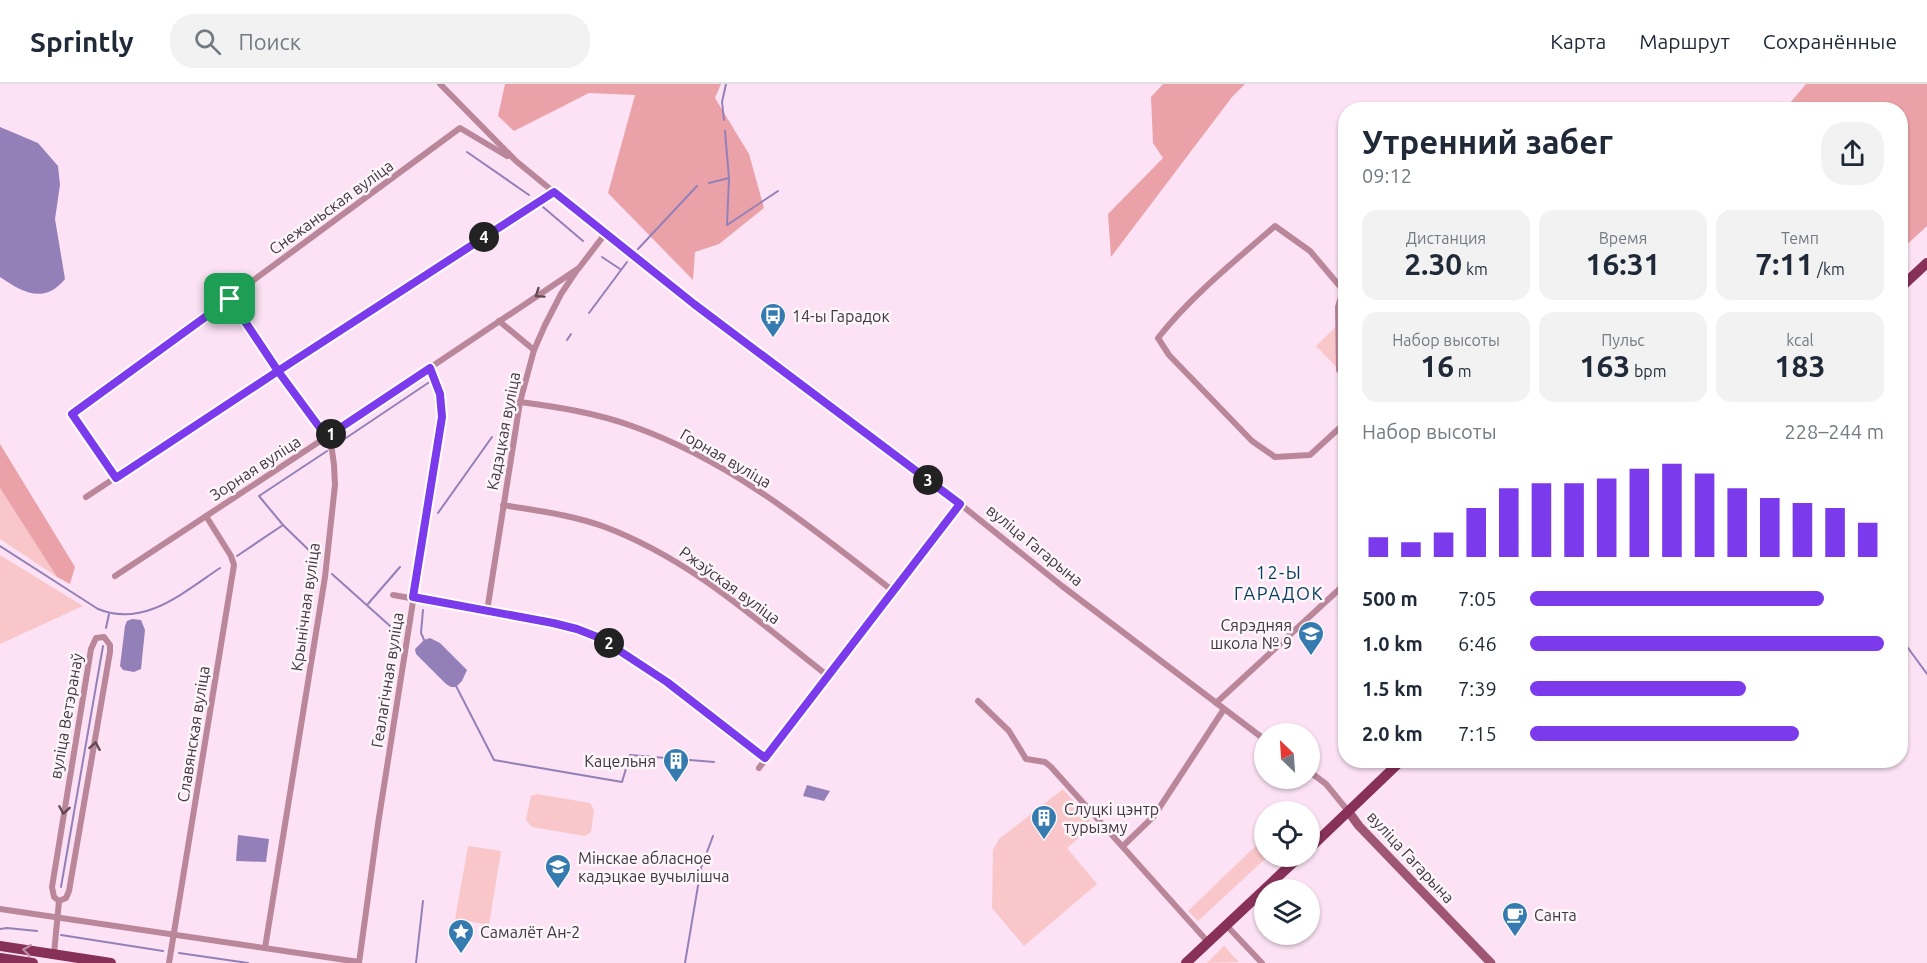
<!DOCTYPE html>
<html lang="ru">
<meta charset="utf-8">
<style>
body{margin:0;font-family:Ubuntu,sans-serif;background:#f2f2f3;color:#1f2937;height:100vh;display:flex;flex-direction:column;font-size:22px;white-space:nowrap}
*{box-sizing:border-box;margin:0}
p{font-size:20px;color:#747a83}
.icon{flex:none;width:33px;height:33px;fill:none;stroke:currentColor;stroke-width:2;stroke-linecap:round;stroke-linejoin:round}
.map{position:relative;flex:1;overflow:hidden}
.details{position:absolute;left:1338px;top:18px;width:570px;height:666px;display:flex;flex-direction:column;background:#fff;border-radius:24px;box-shadow:0 2px 4px #0004}
.details>*{flex:none}
.needle{width:39px;rotate:335deg}
.buttons{position:absolute;left:1254px;top:639px;display:grid;gap:12px}
.buttons a{display:grid;place-items:center;width:66px;height:66px;border-radius:50%;background:#fff;box-shadow:0 2px 4px #0004;font-size:30px}
.pin{position:absolute;display:grid;place-items:center;width:51px;height:51px;color:#fff;margin:-26px;border-radius:12px;box-shadow:0 3px 9px #0006}
.km{position:absolute;width:30px;height:30px;margin:-15px;border-radius:50%;background:#222;color:#fff;font-size:16px;line-height:30px;text-align:center}
.round{display:grid;place-items:center;flex:none;width:63px;height:63px;border-radius:24px;background:#f2f2f3}
.summary{display:flex;align-items:center;justify-content:space-between;height:102px;padding:0 24px}
h1{font-size:33px;font-weight:700;line-height:45px}
.stats{display:grid;grid-template-columns:repeat(3,1fr);gap:9px;height:102px;padding:6px 24px}
.stats div{display:grid;align-content:center;border-radius:15px;background:#f2f2f3;text-align:center}
.stats b{font-size:30px;font-weight:700}
.stats small{font-size:16px;font-weight:400}
.stats p{font-size:16px}
.chart{height:168px;padding:12px 24px}
.chart p{display:flex;justify-content:space-between}
.chart svg{width:100%;height:108px;margin-top:6px;stroke:#7c3aed;stroke-width:6}
ul{padding:0 24px;list-style:none;font-size:20px}
li{display:grid;grid-template-columns:96px 72px 1fr;align-items:center;height:45px}
li i{height:15px;border-radius:8px;background:#7c3aed}
header{display:flex;align-items:center;gap:36px;box-sizing:border-box;height:84px;padding:0 30px;background:#fff;border-bottom:2px solid #e0e1e3}
header strong{font-size:28px}
nav{display:flex;gap:33px;margin-inline-start:auto;font-size:21px}
.search{width:420px;height:54px;background:#f2f2f3;display:flex;align-items:center;gap:15px;box-sizing:border-box;padding:0 21px;border-radius:24px;color:#747a83;font-size:22px}
.map>svg:first-child{display:block}
.green{fill:#f9c7ca}
.forest{fill:#eaa2a8}
.water{fill:#9480b9}
.lines{fill:none;stroke-linecap:round;stroke-linejoin:round}
.stream{stroke:#9480b9;stroke-width:2}
.street{stroke:#ba879a;stroke-width:6}
.secondary{stroke:#9e5673;stroke-width:9}
.primary{stroke:#873158;stroke-width:10}
.oneway{stroke:#614a56}
.oneway2{stroke:#bc8aa1}
.route-casing{stroke:#fff;stroke-width:12}
.route{stroke:#7c3aed;stroke-width:8}
.labels{text-anchor:middle;stroke-width:5;stroke-linejoin:round;paint-order:stroke}
.street-label{font-size:16px;fill:#43363f;stroke:#fcf6fa}
.poi-label{font-size:16px;fill:#43363f;stroke:#fcf6fa;text-anchor:start}
.neighbourhood-label{font-size:18px;letter-spacing:1.5px;fill:#063c5e;stroke:#fcf6fa}
</style>
<header>
<strong>Sprintly</strong>
<div class="search"><svg class="icon" aria-label="search" viewBox="0 0 24 24"><circle cx="10" cy="10" r="6"/><path d="M15 15l6 6"/></svg>Поиск</div>
<nav><a>Карта</a><a>Маршрут</a><a>Сохранённые</a></nav>
</header>
<div class="map">
<svg width="1927" height="879" viewBox="0 0 1927 879">
<rect width="100%" height="100%" fill="#fce2f4"/>
<g class="green">
<polygon points="1345,234 1345,292 1316,262"/>
<polygon points="0,404 57,493 0,455"/>
<polygon points="0,471 83,522 0,560"/>
<polygon points="1063,705 1094,741 1067,764 1097,800 1024,862 992,824 993,766 999,755"/>
<polygon points="537,710 590,719 594,726 591,748 585,752 532,743 526,736 531,712"/>
<polygon points="1264,754 1264,772 1267,773 1198,837 1188,827"/>
<polygon points="468,762 501,767 489,841 455,835"/>
<polygon points="1224,862 1239,878 1207,879"/>
</g>
<g class="forest">
<polygon points="505,0 721,0 715,14 749,70 764,124 719,160 695,168 693,196 608,109 635,11 589,9 514,47 498,32"/>
<polygon points="1163,0 1245,0 1232,13 1111,173 1108,130 1163,74 1153,59 1151,13"/>
<polygon points="1806,0 1927,0 1927,142 1901,166 1900,26 1785,25"/>
<polygon points="0,360 75,483 70,500 57,493 0,404"/>
</g>
<g class="water">
<path d="M0,43L38,59L58,82L60,101L55,135L65,195C44,221 22,208 0,193Z"/>
<polygon points="132,535 141,536 145,546 141,585 134,588 123,586 120,582 125,542 127,537"/>
<polygon points="430,554 440,559 467,586 462,597 456,603 451,603 446,600 416,570 415,565 424,556"/>
<polygon points="807,701 830,707 824,717 803,712"/>
<polygon points="238,751 269,755 266,778 236,777"/>
</g>
<g class="lines">
<g class="stream">
<polyline points="724,36 722,18 726,0"/>
<polyline points="725,47 729,94"/>
<polyline points="467,68 529,111"/>
<polyline points="709,99 729,94 727,141 778,107"/>
<polyline points="543,123 583,157"/>
<polyline points="638,165 697,102"/>
<polyline points="602,173 620,185"/>
<polyline points="589,229 627,178"/>
<polyline points="567,256 571,250"/>
<polyline points="337,360 431,297"/>
<polyline points="438,429 492,353"/>
<path d="M0,462L98,525C144,544 184,508 220,484"/>
<polyline points="237,472 283,441"/>
<polyline points="317,474 283,441 259,412 327,367"/>
<polyline points="332,490 399,550"/>
<polyline points="367,521 400,483"/>
<polyline points="423,526 421,549 425,558"/>
<polyline points="106,544 109,530"/>
<polyline points="1900,553 1927,590"/>
<polyline points="455,600 494,676 622,698 630,671 714,678"/>
<polyline points="61,803 103,562"/>
<polyline points="0,845 7,844 37,847"/>
<polyline points="61,851 163,867"/>
<polyline points="179,869 248,879"/>
<polyline points="416,879 423,817"/>
<polyline points="685,879 701,784 713,752"/>
</g>
<g class="street">
<polyline points="440,0 516,77 605,150 694,220 960,420 1062,502 1264,655"/>
<polyline points="230,215 278,287 320,344 332,366 334,381 335,401 325,493 265,864"/>
<polyline points="499,237 534,266"/>
<path d="M1346,292L1339,286L1338,223L1343,206L1310,167L1275,142C1235,177 1191,212 1158,254L1169,271L1252,357L1275,373L1310,371L1346,338"/>
<path d="M520,318C558,323 596,329 632,342C731,377 811,443 893,507"/>
<polyline points="116,394 72,330 460,44 507,72"/>
<polyline points="86,413 450,174 554,108"/>
<path d="M503,421C538,427 573,431 605,443C692,476 756,536 828,592"/>
<polyline points="115,492 346,340 579,184 605,150"/>
<path d="M393,511L553,539C569,543 586,547 601,555C660,586 712,633 765,674"/>
<polyline points="487,527 520,318 534,266 545,241 561,210 577,186"/>
<polyline points="978,617 1009,647 1026,675 1045,678 1051,683 1208,858"/>
<polyline points="1216,619 1346,499"/>
<polyline points="759,684 841,574 960,420"/>
<polyline points="1310,688 1326,700 1348,727"/>
<polyline points="1123,762 1154,732 1224,625"/>
<polyline points="0,825 359,878"/>
<polyline points="1226,841 1262,879"/>
<polyline points="54,870 59,817 54,813 52,803 91,565 96,554 104,553 110,561 110,568 69,807 66,814 59,817"/>
<polyline points="169,879 234,481 231,472 206,432"/>
<polyline points="359,879 378,740 442,333 440,310 430,284"/>
</g>
<polyline class="secondary" points="1348,727 1359,742 1491,879"/>
<g class="primary">
<polyline points="1900,204 1927,179"/>
<polyline points="1310,764 1402,676"/>
<polyline points="0,862 111,879"/>
<polyline points="0,874 33,879"/>
<polyline points="1186,879 1300,772"/>
</g>
</g>
<defs><path id="oneway-chevron" d="M-2-3.5L2.5 0L-2 3.5" fill="none" stroke-width="1.6" stroke-linecap="round" stroke-linejoin="round" transform="scale(1.5)"/></defs>
<g class="oneway">
<use href="#oneway-chevron" transform="translate(539 210) rotate(146)"/>
<use href="#oneway-chevron" transform="translate(95 662) rotate(-80)"/>
<use href="#oneway-chevron" transform="translate(64 726) rotate(99)"/>
</g>
<use class="oneway2" href="#oneway-chevron" transform="translate(27 866) rotate(-172)"/>
<g class="lines">
<defs>
<polyline id="route" points="230,215 72,330 116,394 278,287 320,344 325,354 430,284 440,310 442,333 413,513 553,539 577,545 600,554 667,598 765,674 960,420 694,220 554,108 278,287 230,215"/>
</defs>
<use href="#route" class="route-casing"/>
<use href="#route" class="route"/>
</g>
<defs>
<symbol id="bus-pin" viewBox="-11 -11 22 30"><path d="M0 17L-7.5 6A9.5 9.5 0 1 1 7.5 6Z" fill="#357bb0" stroke="#fcf6fa"/><path d="M-5-6H5V4H4V6H2V4H-2V6H-4V4H-5ZM-3.5-4V0h7V-4ZM-3.5 1.2v1.5H-2V1.2ZM2 1.2v1.5H3.5V1.2Z" fill="#fff"/></symbol>
<symbol id="school-pin" viewBox="-11 -11 22 30"><path d="M0 17L-7.5 6A9.5 9.5 0 1 1 7.5 6Z" fill="#357bb0" stroke="#fcf6fa"/><path d="M0-5L7-2L0 1L-7-2ZM-4 1L0 2.5L4 1V4Q0 6-4 4Z" fill="#fff"/></symbol>
<symbol id="building-pin" viewBox="-11 -11 22 30"><path d="M0 17L-7.5 6A9.5 9.5 0 1 1 7.5 6Z" fill="#357bb0" stroke="#fcf6fa"/><path d="M-4-6H4V6H1V3H-1V6H-4ZM-2.5-4.3h1.7v1.8h-1.7ZM.8-4.3h1.7v1.8H.8ZM-2.5-1h1.7V.8h-1.7ZM.8-1h1.7V.8H.8Z" fill="#fff"/></symbol>
<symbol id="cafe-pin" viewBox="-11 -11 22 30"><path d="M0 17L-7.5 6A9.5 9.5 0 1 1 7.5 6Z" fill="#357bb0" stroke="#fcf6fa"/><path d="M-5.5-4.5H6V0H3Q3 3.5 0 3.5H-2.5Q-5.5 3.5-5.5 0ZM3-3.2v2h1.7v-2ZM-6 4.5H4V6H-6Z" fill="#fff"/></symbol>
<symbol id="sight-pin" viewBox="-11 -11 22 30"><path d="M0 17L-7.5 6A9.5 9.5 0 1 1 7.5 6Z" fill="#357bb0" stroke="#fcf6fa"/><path d="M0-6L1.8-2.2L6-1.7L2.9 1.2L3.7 5.4L0 3.3L-3.7 5.4L-2.9 1.2L-6-1.7L-1.8-2.2Z" fill="#fff"/></symbol>
</defs>
<g fill-rule="evenodd">
<use href="#bus-pin" x="758" y="217" width="30" height="40"/>
<use href="#school-pin" x="1296" y="535" width="30" height="40"/>
<use href="#building-pin" x="661" y="662" width="30" height="40"/>
<use href="#building-pin" x="1029" y="719" width="30" height="40"/>
<use href="#school-pin" x="543" y="768" width="30" height="40"/>
<use href="#cafe-pin" x="1500" y="816" width="30" height="40"/>
<use href="#sight-pin" x="446" y="833" width="30" height="40"/>
</g>
<g class="labels">
<g class="street-label">
<text transform="translate(331 123) rotate(-36)" y="6">Снежаньская вуліца</text>
<text transform="translate(503 347) rotate(-79)" y="6">Кадэцкая вуліца</text>
<text transform="translate(726 374) rotate(30)" y="6">Горная вуліца</text>
<text transform="translate(255 384) rotate(-33)" y="6">Зорная вуліца</text>
<text transform="translate(1035 461) rotate(39)" y="6">вуліца Гагарына</text>
<text transform="translate(730 501) rotate(36)" y="6">Ржэўская вуліца</text>
<text transform="translate(305 523) rotate(-82)" y="6">Крынічная вуліца</text>
<text transform="translate(387 596) rotate(-81)" y="6">Геалагічная вуліца</text>
<text transform="translate(66 632) rotate(-80)" y="6">вуліца Ветэранаў</text>
<text transform="translate(193 650) rotate(-81)" y="6">Славянская вуліца</text>
<text transform="translate(1411 773) rotate(47)" y="6">вуліца Гагарына</text>
</g>
<g class="poi-label">
<text x="792" y="238">14-ы Гарадок</text>
<text x="1292" y="547" text-anchor="end">Сярэдняя<tspan x="1292" dy="18">школа № 9</tspan></text>
<text x="656" y="683" text-anchor="end">Кацельня</text>
<text x="1064" y="731">Слуцкі цэнтр<tspan x="1064" dy="18">турызму</tspan></text>
<text x="578" y="780">Мінскае абласное<tspan x="578" dy="18">кадэцкае вучылішча</tspan></text>
<text x="1534" y="837">Санта</text>
<text x="480" y="854">Самалёт Ан-2</text>
</g>
<g class="neighbourhood-label">
<text x="1279" y="495">12-Ы<tspan x="1279" dy="21">ГАРАДОК</tspan></text>
</g>
</g>
</svg>
<div class="buttons">
<a><svg class="needle" viewBox="-14 -14 28 28"><path d="M0-13l5 13h-10z" fill="#e53935"/><path d="M0 13l5-13h-10z" fill="#747a83"/></svg></a>
<a><svg class="icon" aria-label="locate" viewBox="0 0 24 24"><circle cx="12" cy="12" r="6"/><path d="M12 2v4M12 18v4M2 12h4M18 12h4"/></svg></a>
<a><svg class="icon" aria-label="layers" viewBox="0 0 24 24"><path d="M12 4l9 5-9 5-9-5zM3 14l9 5 9-5"/></svg></a>
</div>
<div class="pin" style="left:230px;top:215px;background:#1e9e55"><svg class="icon" aria-label="arrive" viewBox="0 0 24 24"><path d="M6 21V4h12l-3 4 3 4H6"/></svg></div>
<b class="km" style="left:331px;top:350px">1</b>
<b class="km" style="left:609px;top:559px">2</b>
<b class="km" style="left:928px;top:396px">3</b>
<b class="km" style="left:484px;top:153px">4</b>
<section class="details">
<div class="summary"><div><h1>Утренний забег</h1><p>09:12</p></div><a class="round"><svg class="icon" aria-label="share" viewBox="0 0 24 24"><path d="M12 15V3M7 8l5-5 5 5M5 13v7h14v-7"/></svg></a></div>
<div class="stats">
<div><p>Дистанция</p><b>2.30<small> km</small></b></div>
<div><p>Время</p><b>16:31</b></div>
<div><p>Темп</p><b>7:11<small> /km</small></b></div>
</div>
<div class="stats">
<div><p>Набор высоты</p><b>16<small> m</small></b></div>
<div><p>Пульс</p><b>163<small> bpm</small></b></div>
<div><p>kcal</p><b>183</b></div>
</div>
<div class="chart"><p><span>Набор высоты</span>228–244 m</p>
<svg viewBox="0 0 160 44" preserveAspectRatio="none"><path d="M5 44V36M15 44V38M25 44V34M35 44V24M45 44V16M55 44V14M65 44V14M75 44V12M85 44V8M95 44V6M105 44V10M115 44V16M125 44V20M135 44V22M145 44V24M155 44V30"/></svg>
</div>
<ul>
<li><b>500 m</b>7:05<i style="width:83%"></i></li>
<li><b>1.0 km</b>6:46<i style="width:100%"></i></li>
<li><b>1.5 km</b>7:39<i style="width:61%"></i></li>
<li><b>2.0 km</b>7:15<i style="width:76%"></i></li>
</ul>
</section>
</div>
